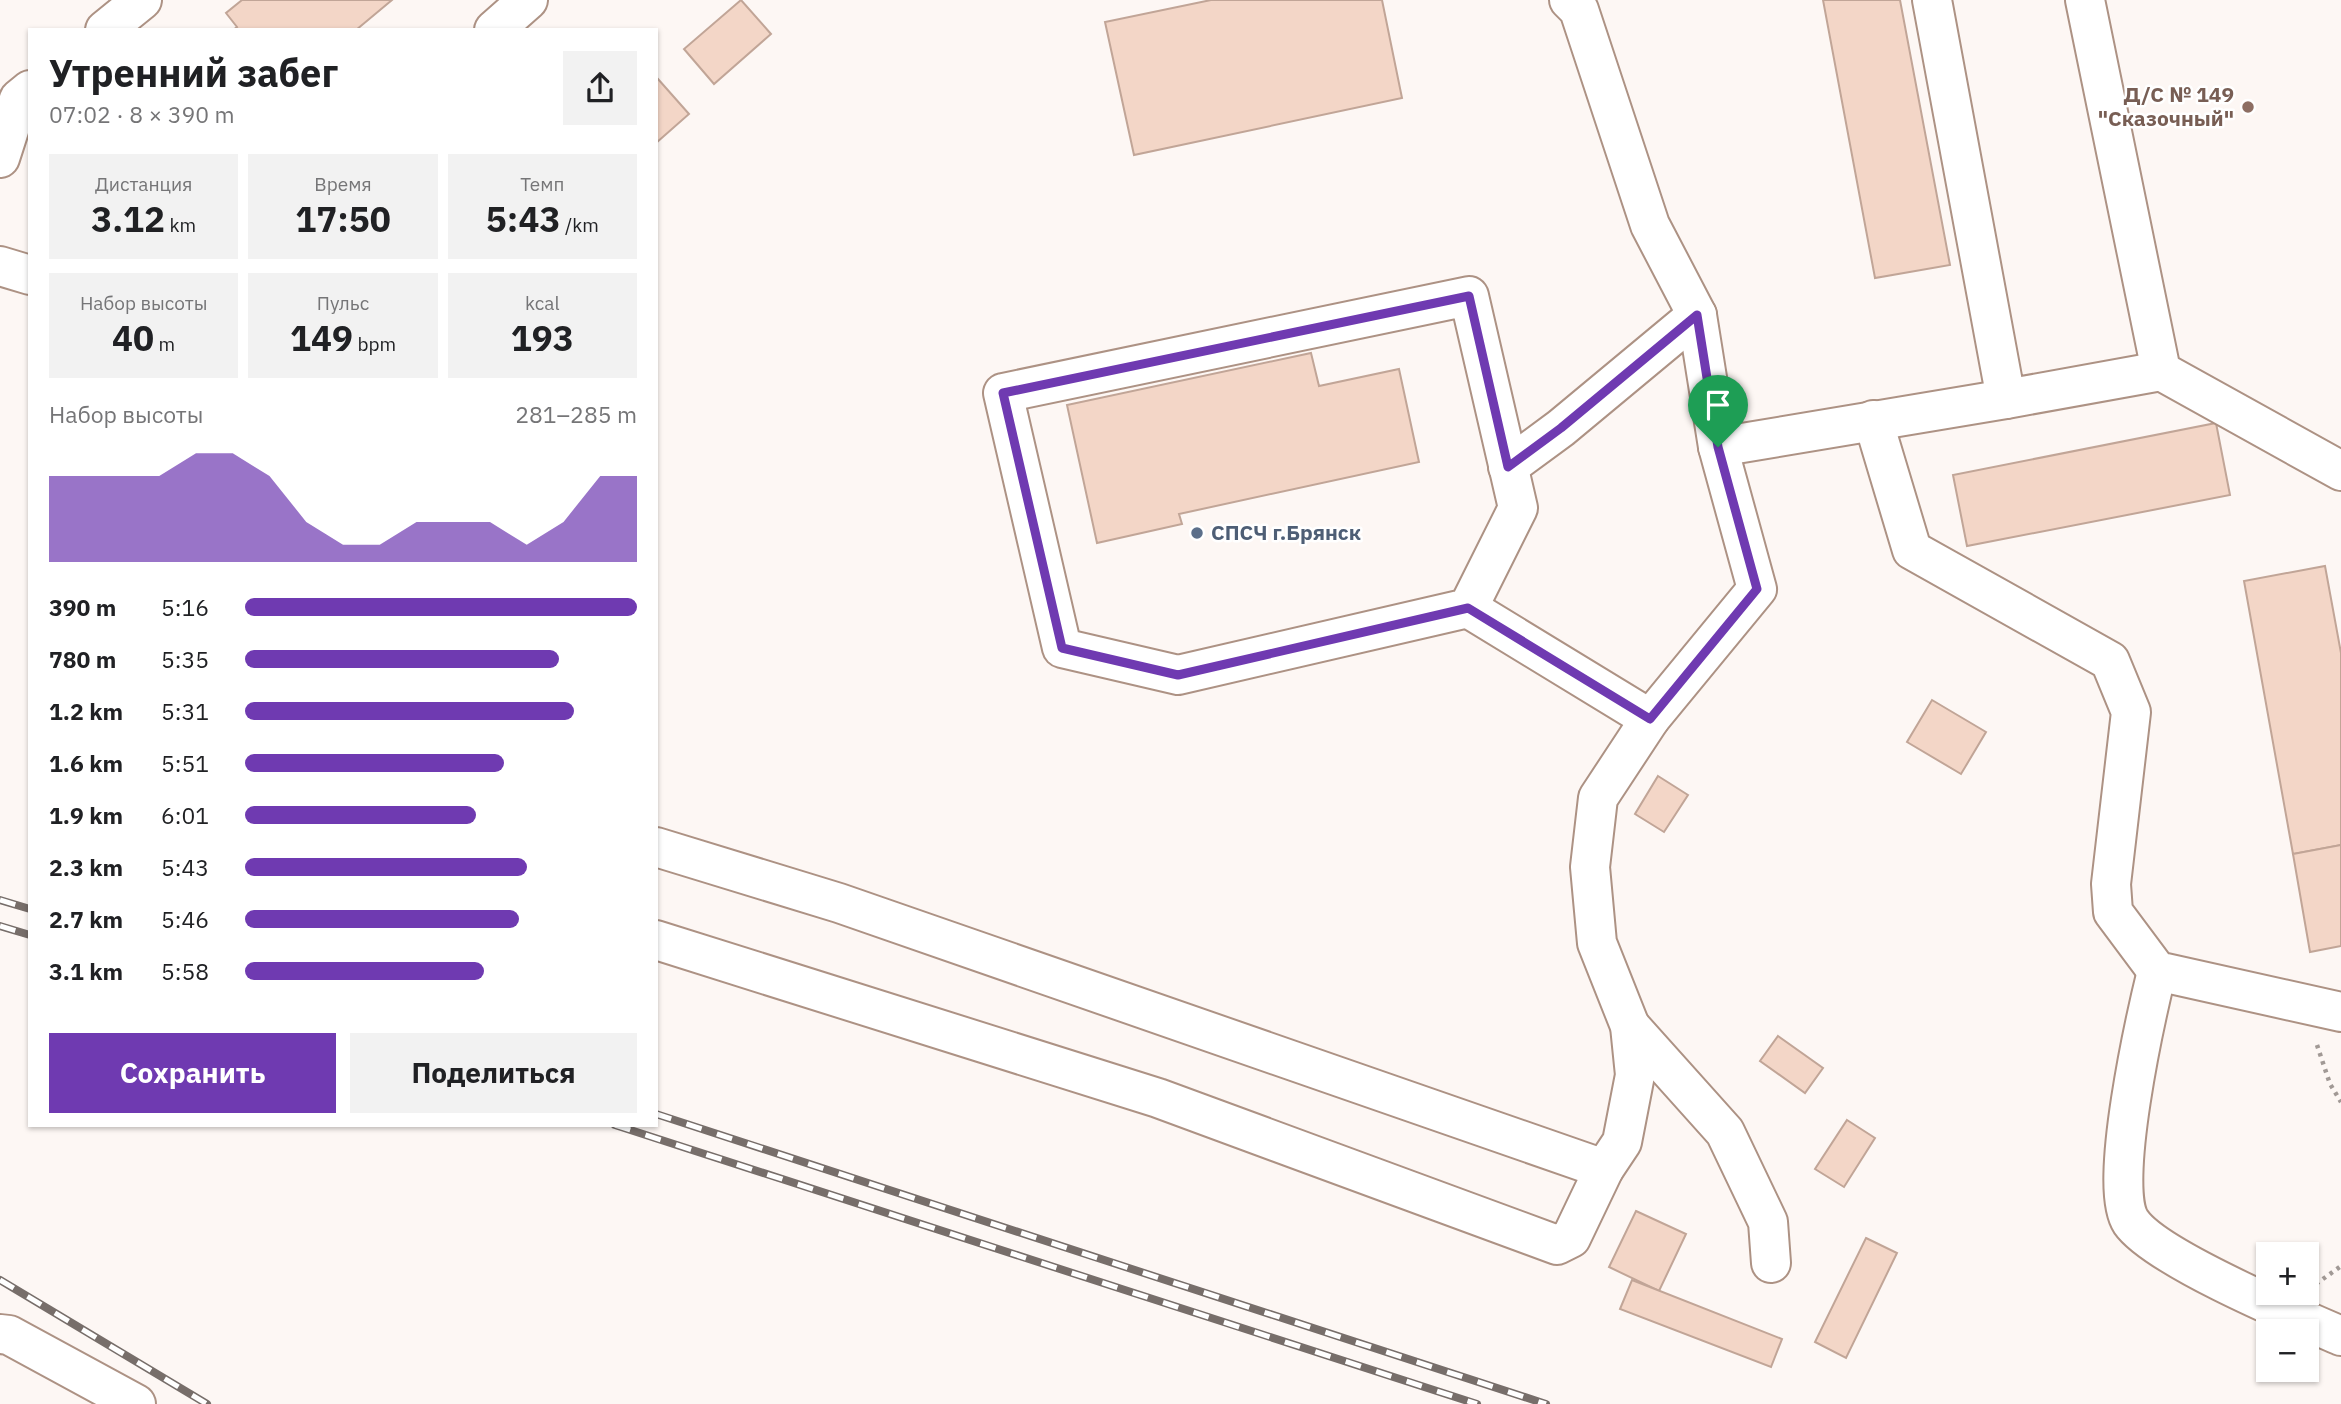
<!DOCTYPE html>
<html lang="ru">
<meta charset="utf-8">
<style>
body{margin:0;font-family:"IBM Plex Sans",sans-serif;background:#f2f2f2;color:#202124;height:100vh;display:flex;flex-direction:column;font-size:26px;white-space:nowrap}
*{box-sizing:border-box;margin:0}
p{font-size:23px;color:#757577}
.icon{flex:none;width:38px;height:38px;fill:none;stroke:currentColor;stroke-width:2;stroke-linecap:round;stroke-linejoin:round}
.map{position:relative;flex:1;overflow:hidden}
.panel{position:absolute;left:28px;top:28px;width:630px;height:1099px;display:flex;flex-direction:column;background:#fff;border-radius:0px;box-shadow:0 2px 5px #0004}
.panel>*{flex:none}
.buttons{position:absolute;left:2256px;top:1242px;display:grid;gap:14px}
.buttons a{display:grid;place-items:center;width:63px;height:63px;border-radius:0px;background:#fff;box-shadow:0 2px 5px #0004;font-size:35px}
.pin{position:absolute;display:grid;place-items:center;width:60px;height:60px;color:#fff;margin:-72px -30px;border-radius:50% 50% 50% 0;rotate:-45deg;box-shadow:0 0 7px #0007}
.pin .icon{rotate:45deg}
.round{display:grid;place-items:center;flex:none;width:74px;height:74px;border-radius:0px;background:#f2f2f2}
.headline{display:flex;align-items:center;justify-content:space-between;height:119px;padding:0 21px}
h1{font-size:38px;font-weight:700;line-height:52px}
.metrics{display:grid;grid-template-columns:repeat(3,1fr);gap:10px;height:119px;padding:7px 21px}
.metrics div{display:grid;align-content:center;border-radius:0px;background:#f2f2f2;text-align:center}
.metrics b{font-size:35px;font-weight:700}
.metrics small{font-size:19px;font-weight:400}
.metrics p{font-size:19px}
.chart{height:196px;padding:14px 21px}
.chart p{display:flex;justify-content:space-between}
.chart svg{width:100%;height:126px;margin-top:7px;fill:#6f3ab1;opacity:.7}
.cta{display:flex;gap:14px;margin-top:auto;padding:14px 21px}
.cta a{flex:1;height:80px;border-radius:0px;background:#6f3ab1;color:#fff;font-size:28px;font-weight:700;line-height:80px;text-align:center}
.cta a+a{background:#f2f2f2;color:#202124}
ul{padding:0 21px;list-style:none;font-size:23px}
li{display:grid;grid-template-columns:112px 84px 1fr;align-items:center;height:52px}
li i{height:18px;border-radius:9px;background:#6f3ab1}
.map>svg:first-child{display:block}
.building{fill:#f3d6c7;stroke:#c1a597;stroke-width:2}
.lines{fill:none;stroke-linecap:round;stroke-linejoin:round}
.minor-casing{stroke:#ad9284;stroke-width:42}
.path{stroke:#a19995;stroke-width:4.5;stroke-dasharray:3.5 5;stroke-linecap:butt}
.minor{stroke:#fff;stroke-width:38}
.rail-casing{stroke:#776e6a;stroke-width:8}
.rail{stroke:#fff;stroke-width:5;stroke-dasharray:16;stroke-linecap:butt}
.route-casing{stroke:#fff;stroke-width:14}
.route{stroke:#6f3ab1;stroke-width:9}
.education-dot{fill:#8d6e63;stroke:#fff;stroke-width:2.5}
.service-dot{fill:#5c6f8a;stroke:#fff;stroke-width:2.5}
.labels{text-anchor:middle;stroke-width:5;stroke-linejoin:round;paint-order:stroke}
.education-label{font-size:21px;font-weight:bold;fill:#785e54;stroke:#fff;text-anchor:end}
.service-label{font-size:21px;font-weight:bold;fill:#4e5e75;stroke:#fff;text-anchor:start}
</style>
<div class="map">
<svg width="2341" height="1404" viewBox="0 0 2341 1404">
<rect width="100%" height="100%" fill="#fdf7f4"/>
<g class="building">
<polygon points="242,0 392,0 356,30 233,30 237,27 226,13"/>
<polygon points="741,0 771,34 714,84 684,49"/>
<polygon points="1211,0 1382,0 1402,98 1134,155 1105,22"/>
<polygon points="1823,0 1900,0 1950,265 1875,278"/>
<polygon points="658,79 689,114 656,143 656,80"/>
<polygon points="1311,353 1319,386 1399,369 1419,462 1179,514 1182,524 1097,543 1067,405"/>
<polygon points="2216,423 2230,495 1967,546 1953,475"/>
<polygon points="2325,566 2341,653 2341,845 2293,854 2244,581"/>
<polygon points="1932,700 1986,732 1961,774 1907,742"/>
<polygon points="1658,776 1688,795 1664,832 1635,814"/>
<polygon points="2341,845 2341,946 2310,952 2293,854"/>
<polygon points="1778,1036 1823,1068 1805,1093 1760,1061"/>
<polygon points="1847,1120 1875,1138 1844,1187 1815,1169"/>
<polygon points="1636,1211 1686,1234 1659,1291 1609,1267"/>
<polygon points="1866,1238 1897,1253 1846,1358 1815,1342"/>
<polygon points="1632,1280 1782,1339 1771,1367 1620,1309"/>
</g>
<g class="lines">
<defs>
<g id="minor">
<polyline points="1569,0 1579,10 1650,225 1697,315 1718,447 2006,399"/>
<polyline points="1932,0 2006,399 2161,371"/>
<polyline points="2085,0 2161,371 2341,471"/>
<polyline points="105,30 142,0"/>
<polyline points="494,30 528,0"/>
<polyline points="0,158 19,99 30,90"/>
<polyline points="0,266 30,275"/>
<polygon points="1469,296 1518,508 1468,608 1178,675 1062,648 1003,393"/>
<polyline points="1873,420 1912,550 2110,661 2131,712 2111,884 2113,912 2157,971 2341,1012"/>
<polyline points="1508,467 1561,428 1697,315"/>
<polyline points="1468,608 1650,719 1757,589 1718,447"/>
<polyline points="656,847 839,903 1604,1169"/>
<polyline points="656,940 1158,1098 1557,1245 1571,1238 1604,1169 1622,1142 1635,1075 1630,1026 1597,943 1590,867 1598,798 1650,719"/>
<path d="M2157,971C2146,1016 2107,1187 2131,1222C2156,1258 2297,1317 2341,1336"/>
<polyline points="1630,1026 1725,1132 1768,1222 1771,1263"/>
<polyline points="0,1334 9,1335 136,1404"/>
</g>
</defs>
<use href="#minor" class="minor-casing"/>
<g class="path">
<polyline points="2317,1045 2330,1084 2341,1102"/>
<polyline points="2316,1284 2341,1266"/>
</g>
<use href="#minor" class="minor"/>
<defs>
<g id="rail">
<polyline points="0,900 30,909"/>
<polyline points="0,926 30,935"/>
<polyline points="656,1114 1546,1404"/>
<polyline points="615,1125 1477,1404"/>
<polyline points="0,1280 207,1404"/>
</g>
</defs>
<use href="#rail" class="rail-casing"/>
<use href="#rail" class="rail"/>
</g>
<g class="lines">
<defs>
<polygon id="route" points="1469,296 1508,467 1561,428 1697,315 1718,447 1757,589 1650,719 1468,608 1178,675 1062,648 1003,393"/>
</defs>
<use href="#route" class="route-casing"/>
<use href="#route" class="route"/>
</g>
<circle class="education-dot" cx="2248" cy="107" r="7"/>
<circle class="service-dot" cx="1197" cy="533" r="7"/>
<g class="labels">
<g class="education-label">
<text x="2234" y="102">Д/С № 149<tspan x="2234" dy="24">"Сказочный"</tspan></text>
</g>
<g class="service-label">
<text x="1211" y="540">СПСЧ г.Брянск</text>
</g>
</g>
</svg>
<div class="buttons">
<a>+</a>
<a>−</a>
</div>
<div class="pin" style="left:1718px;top:447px;background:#1e9e55"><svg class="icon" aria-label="arrive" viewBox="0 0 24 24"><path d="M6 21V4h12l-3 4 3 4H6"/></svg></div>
<section class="panel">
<div class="headline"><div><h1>Утренний забег</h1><p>07:02 · 8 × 390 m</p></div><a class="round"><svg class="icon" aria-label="share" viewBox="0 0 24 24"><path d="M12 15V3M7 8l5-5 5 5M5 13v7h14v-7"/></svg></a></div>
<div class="metrics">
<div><p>Дистанция</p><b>3.12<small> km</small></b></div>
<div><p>Время</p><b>17:50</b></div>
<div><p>Темп</p><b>5:43<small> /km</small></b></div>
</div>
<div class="metrics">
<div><p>Набор высоты</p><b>40<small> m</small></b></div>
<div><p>Пульс</p><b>149<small> bpm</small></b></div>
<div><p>kcal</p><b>193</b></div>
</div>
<div class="chart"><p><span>Набор высоты</span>281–285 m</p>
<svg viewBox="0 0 160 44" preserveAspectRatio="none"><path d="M0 44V14L10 14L20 14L30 14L40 6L50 6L60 14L70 30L80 38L90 38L100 30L110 30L120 30L130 38L140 30L150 14L160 14V44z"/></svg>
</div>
<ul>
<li><b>390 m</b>5:16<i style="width:100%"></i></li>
<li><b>780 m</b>5:35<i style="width:80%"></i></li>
<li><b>1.2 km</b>5:31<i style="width:84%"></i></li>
<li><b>1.6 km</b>5:51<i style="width:66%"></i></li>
<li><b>1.9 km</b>6:01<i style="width:59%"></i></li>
<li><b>2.3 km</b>5:43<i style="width:72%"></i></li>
<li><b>2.7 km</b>5:46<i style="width:70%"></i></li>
<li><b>3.1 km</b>5:58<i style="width:61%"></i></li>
</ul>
<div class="cta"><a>Сохранить</a><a>Поделиться</a></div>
</section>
</div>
